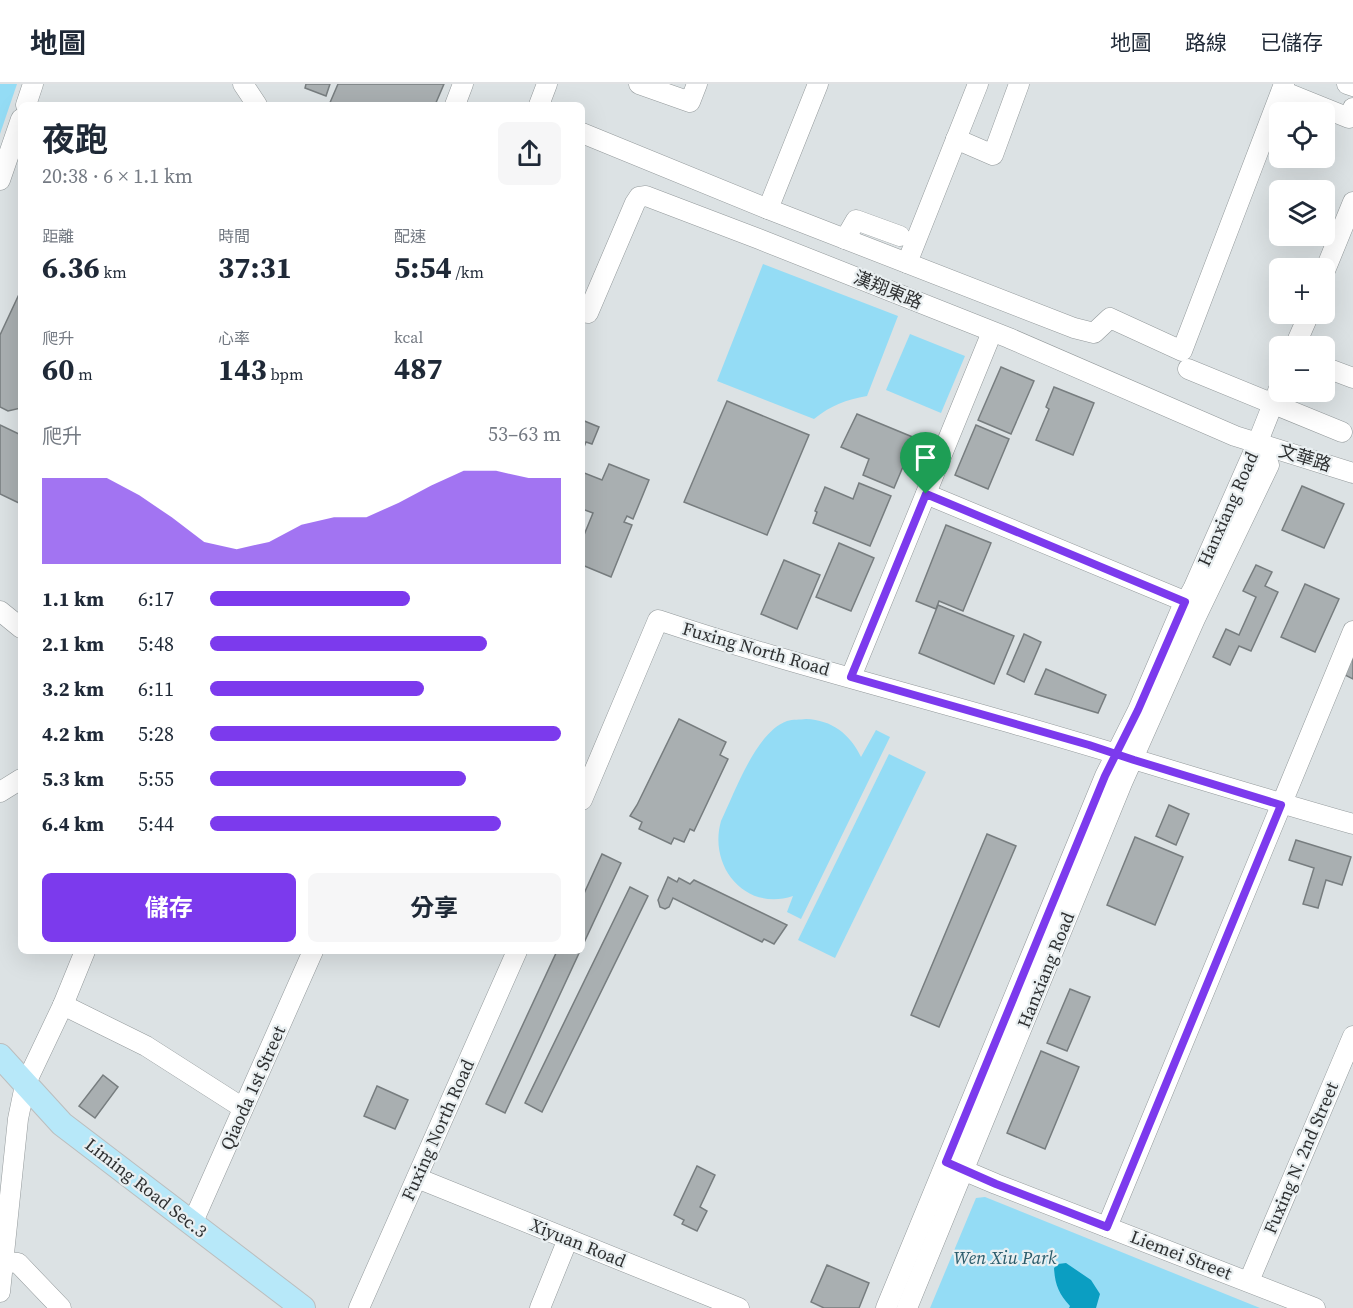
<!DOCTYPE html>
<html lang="zh-TW">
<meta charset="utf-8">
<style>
body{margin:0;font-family:"Source Serif 4","Noto Sans TC",serif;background:#f6f6f7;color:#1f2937;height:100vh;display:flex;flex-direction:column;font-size:22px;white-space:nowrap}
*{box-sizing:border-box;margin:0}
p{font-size:20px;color:#747a83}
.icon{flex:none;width:33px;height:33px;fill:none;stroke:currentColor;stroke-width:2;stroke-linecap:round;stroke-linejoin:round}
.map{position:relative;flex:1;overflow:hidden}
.side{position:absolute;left:18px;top:18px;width:567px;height:852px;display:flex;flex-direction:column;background:#fff;border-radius:9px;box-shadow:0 6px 24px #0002}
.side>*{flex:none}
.controls{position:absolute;left:1269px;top:18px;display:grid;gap:12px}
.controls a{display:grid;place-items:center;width:66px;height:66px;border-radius:9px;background:#fff;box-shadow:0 6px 24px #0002;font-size:30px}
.pin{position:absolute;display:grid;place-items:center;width:51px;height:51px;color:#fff;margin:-62px -26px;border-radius:50% 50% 50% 0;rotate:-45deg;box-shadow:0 0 6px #0007}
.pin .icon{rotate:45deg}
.round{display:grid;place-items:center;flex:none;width:63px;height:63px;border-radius:9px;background:#f6f6f7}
.head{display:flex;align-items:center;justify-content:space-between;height:102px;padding:0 24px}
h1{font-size:33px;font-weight:700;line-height:45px}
.metrics{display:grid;grid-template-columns:repeat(3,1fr);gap:9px;height:102px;padding:6px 24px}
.metrics div{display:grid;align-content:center}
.metrics b{font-size:30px;font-weight:700}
.metrics small{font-size:16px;font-weight:400}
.metrics p{font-size:16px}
.chart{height:168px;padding:12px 24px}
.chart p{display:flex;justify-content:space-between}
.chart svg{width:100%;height:108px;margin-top:6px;fill:#7c3aed;opacity:.7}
.action{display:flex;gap:12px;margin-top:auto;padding:12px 24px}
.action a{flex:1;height:69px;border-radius:9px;background:#7c3aed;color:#fff;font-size:24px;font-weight:700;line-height:69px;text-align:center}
.action a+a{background:#f6f6f7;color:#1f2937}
ul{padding:0 24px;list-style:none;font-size:20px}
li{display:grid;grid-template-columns:96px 72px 1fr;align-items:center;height:45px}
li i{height:15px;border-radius:8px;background:#7c3aed}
header{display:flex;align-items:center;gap:36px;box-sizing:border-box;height:84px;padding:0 30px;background:#fff;border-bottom:2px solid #e0e1e3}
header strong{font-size:28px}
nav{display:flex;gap:33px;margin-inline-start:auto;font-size:21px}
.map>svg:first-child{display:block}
.green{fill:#94dcf5}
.water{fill:#0b9ec2}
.building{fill:#a9afb1;stroke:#777d7f;stroke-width:1.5}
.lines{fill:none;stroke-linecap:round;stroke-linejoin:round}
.minor-casing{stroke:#93999b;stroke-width:21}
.major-casing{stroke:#bcbdbd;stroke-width:26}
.minor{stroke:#fff;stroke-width:20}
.major{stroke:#b7e8f9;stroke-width:24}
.route-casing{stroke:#fff;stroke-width:12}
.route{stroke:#7c3aed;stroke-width:8}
.labels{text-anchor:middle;stroke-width:4.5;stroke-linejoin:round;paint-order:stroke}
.street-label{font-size:18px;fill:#2e3031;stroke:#e9eff1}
.park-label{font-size:18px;font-style:italic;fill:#295a6a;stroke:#e9eff1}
</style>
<header>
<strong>地圖</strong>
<nav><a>地圖</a><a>路線</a><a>已儲存</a></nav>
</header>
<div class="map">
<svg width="1353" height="1224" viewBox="0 0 1353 1224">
<rect width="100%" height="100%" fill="#dce2e4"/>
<g class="green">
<polygon points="0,0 17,0 0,50"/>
<path d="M763,180L898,232L867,312C846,316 831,321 814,335L717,297Z"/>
<polygon points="910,250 965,272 941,329 886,306"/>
<path d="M806,635C832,636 850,650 861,673L876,646L890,653L801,835L787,828L793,812C745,828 708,782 721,737C735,708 756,648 787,637C793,635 800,636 806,635Z"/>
<polygon points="889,670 926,688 835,874 798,856"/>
<polygon points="985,1113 1260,1224 930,1224 976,1114"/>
</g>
<path class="water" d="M1066,1179L1091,1196L1100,1210L1096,1224H1069L1070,1222C1059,1210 1055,1201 1054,1184L1058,1180Z"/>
<g class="building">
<polygon points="306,0 330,0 326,12 305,4"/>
<polygon points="338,0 444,0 435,21 329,21"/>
<polygon points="21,206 21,324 8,327 0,323 0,251"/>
<polygon points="1001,283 1034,297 1011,350 978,336"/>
<polygon points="1054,303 1094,319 1073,371 1036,356 1049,325 1046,323"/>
<polygon points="727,317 809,351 767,451 684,418"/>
<polygon points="857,330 915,354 894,404 863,391 869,375 841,363"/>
<polygon points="582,336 599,343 592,360 586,358 582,368"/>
<polygon points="0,341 21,351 21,420 0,410"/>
<polygon points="976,341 1009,355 988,405 955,391"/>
<polygon points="609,380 649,396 633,435 627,432 624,438 632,441 611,493 582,481 582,456 593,429 582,425 582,388 602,396"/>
<polygon points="859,399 891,412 870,462 813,439 817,428 815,427 825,403 853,415"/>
<polygon points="1302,402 1344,420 1324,464 1282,446"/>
<polygon points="946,441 991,459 963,527 939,517 936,525 916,517"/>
<polygon points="839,459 874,474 851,527 816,513"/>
<polygon points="784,476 820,491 797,545 761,530"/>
<polygon points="1256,481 1272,488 1265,502 1278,508 1251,567 1239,562 1230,581 1213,573 1226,545 1239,551 1256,513 1243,507"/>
<polygon points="1305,500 1339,515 1315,568 1281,553"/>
<polygon points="938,521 1014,552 994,600 919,569"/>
<polygon points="1024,550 1041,558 1024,598 1007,590"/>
<polygon points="1353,571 1353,595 1343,590"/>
<polygon points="1046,585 1106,611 1098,629 1035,610"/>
<polygon points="679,635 726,658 720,671 728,675 694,747 690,745 684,758 674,754 671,760 639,745 642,738 630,732 637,721"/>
<polygon points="1169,721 1189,730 1176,761 1156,752"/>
<polygon points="987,750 1016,762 939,943 911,931"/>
<polygon points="1135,753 1183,773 1155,841 1107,821"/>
<polygon points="1296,756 1351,773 1342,801 1326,796 1318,824 1303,820 1314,784 1289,776"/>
<polygon points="602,770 621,779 582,863 582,814"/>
<polygon points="668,793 677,798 679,794 690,800 694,796 787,841 774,860 764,855 762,858 673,814 669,823 665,825 660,823 658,816"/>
<polygon points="630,803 648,812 542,1028 525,1019"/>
<polygon points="557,867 580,867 505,1029 486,1020"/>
<polygon points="1070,905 1090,913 1067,967 1047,959"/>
<polygon points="1041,967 1079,983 1045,1065 1007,1049"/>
<polygon points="103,991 118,1003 95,1034 79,1022"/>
<polygon points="377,1002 408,1016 395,1045 364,1032"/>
<polygon points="697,1082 715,1091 700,1123 707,1127 697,1147 682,1140 684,1136 674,1131"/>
<polygon points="827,1181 869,1199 859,1224 824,1224 811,1218"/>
</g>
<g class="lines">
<defs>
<g id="minor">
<polyline points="243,0 257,21"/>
<polyline points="639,0 690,18 697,0"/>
<polyline points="1347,0 1353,2"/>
<polyline points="1282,7 1349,34 1353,24"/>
<polyline points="26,21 33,0"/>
<polyline points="455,21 463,0"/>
<polyline points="539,21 547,0"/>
<polyline points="582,49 768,125 1074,244 1094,249 1110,234 1182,267 1284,0"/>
<polyline points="956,55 993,71 1019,0"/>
<polyline points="0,96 21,35"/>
<polyline points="768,125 818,0"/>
<polyline points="845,155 856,136 900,152"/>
<polyline points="907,179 978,0"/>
<polyline points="1324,189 1353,118"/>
<polyline points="582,226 588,229 635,119 639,113 646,112 759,155 1009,254 1235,352 1353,389"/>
<polyline points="1295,262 1309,230"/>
<polyline points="1324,283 1353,294"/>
<polyline points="1188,285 1342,348"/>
<polyline points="926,410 1196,522"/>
<polyline points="0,527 21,544"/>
<polyline points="851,593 992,248"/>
<polyline points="0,708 21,695"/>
<path d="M582,716L658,536C772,574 889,604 1004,637C1120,670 1236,707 1353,740"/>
<polyline points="63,921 146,962 243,1024"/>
<polyline points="951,1081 996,1100 1315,1224"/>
<polyline points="417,1094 739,1224"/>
<polyline points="192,1140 313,867"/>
<polyline points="1107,1143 1353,547"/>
<polyline points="4,1178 18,1179 61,1224"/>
<polyline points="1249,1197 1353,952"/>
<polyline points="0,1208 18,1035 25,1001 63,921 85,867"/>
<polyline points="359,1224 517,867"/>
<polyline points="540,1224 568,1155"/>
<polyline points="886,1224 1105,692 1138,626 1180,528 1193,505 1257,360 1280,302"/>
<polyline points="907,1224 1122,699 1195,535 1269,381 1257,360"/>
</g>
<polyline id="major" points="0,972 62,1040 303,1224"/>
</defs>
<use href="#minor" class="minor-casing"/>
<use href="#major" class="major-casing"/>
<use href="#minor" class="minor"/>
<use href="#major" class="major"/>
</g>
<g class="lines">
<defs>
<path id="route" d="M926,410L1185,518L1138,626L1105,692L946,1078L996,1100L1107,1143L1281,721L1134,676C1119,671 1104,666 1089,661L851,593L926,410"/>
</defs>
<use href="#route" class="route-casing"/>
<use href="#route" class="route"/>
</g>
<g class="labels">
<g class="street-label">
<text transform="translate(888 206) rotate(22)" y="6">漢翔東路</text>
<text transform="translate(1305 374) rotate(17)" y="6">文華路</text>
<text transform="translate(1228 425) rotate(-66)" y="6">Hanxiang Road</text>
<text transform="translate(756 565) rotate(16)" y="6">Fuxing North Road</text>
<text transform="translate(1046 886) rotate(-68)" y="6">Hanxiang Road</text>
<text transform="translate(253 1004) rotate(-66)" y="6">Qiaoda 1st Street</text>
<text transform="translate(438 1046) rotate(-66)" y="6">Fuxing North Road</text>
<text transform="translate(1301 1074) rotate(-67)" y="6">Fuxing N. 2nd Street</text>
<text transform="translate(146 1104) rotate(38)" y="6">Liming Road Sec.3</text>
<text transform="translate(578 1159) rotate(22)" y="6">Xiyuan Road</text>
<text transform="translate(1181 1171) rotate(21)" y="6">Liemei Street</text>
</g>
<g class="park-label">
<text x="1005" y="1180">Wen Xiu Park</text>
</g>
</g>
</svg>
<div class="controls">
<a><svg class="icon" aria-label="locate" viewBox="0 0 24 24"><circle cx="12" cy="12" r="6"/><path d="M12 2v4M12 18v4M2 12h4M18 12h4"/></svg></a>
<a><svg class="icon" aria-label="layers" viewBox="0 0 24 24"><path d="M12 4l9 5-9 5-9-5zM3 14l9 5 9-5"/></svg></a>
<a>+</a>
<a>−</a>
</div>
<div class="pin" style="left:926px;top:410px;background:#1e9e55"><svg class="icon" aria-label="arrive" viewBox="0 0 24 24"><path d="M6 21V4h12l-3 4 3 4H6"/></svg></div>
<section class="side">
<div class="head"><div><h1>夜跑</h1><p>20:38 · 6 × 1.1 km</p></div><a class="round"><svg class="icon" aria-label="share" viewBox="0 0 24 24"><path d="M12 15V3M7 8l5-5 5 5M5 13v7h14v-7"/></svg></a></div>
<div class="metrics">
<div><p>距離</p><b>6.36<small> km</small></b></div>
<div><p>時間</p><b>37:31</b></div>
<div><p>配速</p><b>5:54<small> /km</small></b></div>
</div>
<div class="metrics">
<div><p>爬升</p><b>60<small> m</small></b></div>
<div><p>心率</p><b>143<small> bpm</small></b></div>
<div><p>kcal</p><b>487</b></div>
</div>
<div class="chart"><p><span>爬升</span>53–63 m</p>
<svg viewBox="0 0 160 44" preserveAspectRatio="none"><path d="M0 44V9L10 9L20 9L30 16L40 25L50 35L60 38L70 35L80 28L90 25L100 25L110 19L120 12L130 6L140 6L150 9L160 9V44z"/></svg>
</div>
<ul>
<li><b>1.1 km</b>6:17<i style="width:57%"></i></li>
<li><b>2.1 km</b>5:48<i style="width:79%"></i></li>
<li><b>3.2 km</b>6:11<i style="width:61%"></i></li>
<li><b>4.2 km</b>5:28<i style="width:100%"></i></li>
<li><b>5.3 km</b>5:55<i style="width:73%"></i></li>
<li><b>6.4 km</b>5:44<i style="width:83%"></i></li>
</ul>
<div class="action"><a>儲存</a><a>分享</a></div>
</section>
</div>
